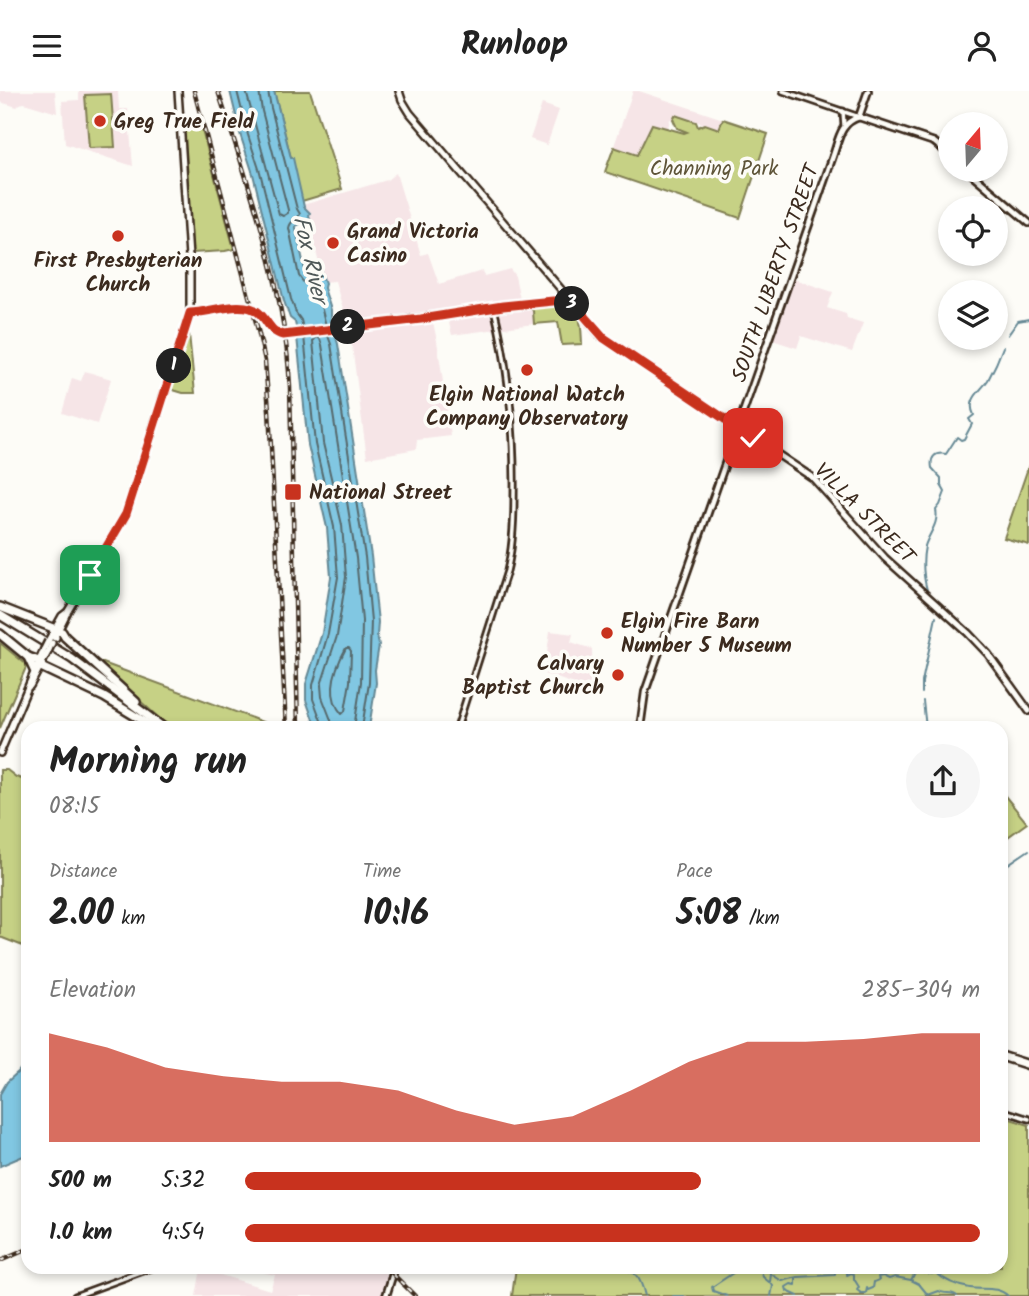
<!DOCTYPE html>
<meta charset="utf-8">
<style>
body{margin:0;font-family:Kalam,sans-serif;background:#f6f6f6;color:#222;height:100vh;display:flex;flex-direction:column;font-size:26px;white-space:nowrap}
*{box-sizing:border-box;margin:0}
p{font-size:23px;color:#767676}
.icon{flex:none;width:38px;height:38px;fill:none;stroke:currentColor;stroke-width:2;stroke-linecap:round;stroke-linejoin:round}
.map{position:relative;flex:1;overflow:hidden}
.panel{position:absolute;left:21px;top:630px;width:987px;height:553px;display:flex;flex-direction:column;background:#fff;border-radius:21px;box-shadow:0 4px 10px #0003}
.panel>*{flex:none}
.needle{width:46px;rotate:19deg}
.tools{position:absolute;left:938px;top:21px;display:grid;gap:14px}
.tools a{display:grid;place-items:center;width:70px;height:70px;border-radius:50%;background:#fff;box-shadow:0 4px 10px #0003;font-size:35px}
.pin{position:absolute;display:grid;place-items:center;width:60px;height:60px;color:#fff;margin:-30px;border-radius:14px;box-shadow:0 4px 10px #0006}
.km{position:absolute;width:35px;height:35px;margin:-18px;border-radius:50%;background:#222;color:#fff;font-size:19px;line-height:35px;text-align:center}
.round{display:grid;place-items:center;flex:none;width:74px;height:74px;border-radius:37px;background:#f6f6f6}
.overview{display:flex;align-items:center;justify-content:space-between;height:119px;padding:0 28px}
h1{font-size:38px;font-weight:700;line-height:52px}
.stats{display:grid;grid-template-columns:repeat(3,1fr);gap:10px;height:119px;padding:7px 28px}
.stats div{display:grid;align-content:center}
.stats b{font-size:35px;font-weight:700}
.stats small{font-size:19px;font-weight:400}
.stats p{font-size:19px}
.chart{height:196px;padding:14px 28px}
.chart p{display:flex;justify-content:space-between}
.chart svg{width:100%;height:126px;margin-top:7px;fill:#c8321e;opacity:.7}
ul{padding:0 28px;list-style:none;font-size:23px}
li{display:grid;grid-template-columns:112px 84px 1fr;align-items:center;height:52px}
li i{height:18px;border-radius:9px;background:#c8321e}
header{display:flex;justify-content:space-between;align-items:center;height:91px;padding:0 28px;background:#fff;font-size:32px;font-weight:700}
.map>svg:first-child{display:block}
.built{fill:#f6e5e7}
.green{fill:#c6d185;stroke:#807e52;stroke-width:2}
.water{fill:#81c7e2;stroke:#658894;stroke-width:2}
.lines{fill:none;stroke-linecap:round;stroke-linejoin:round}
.shore{stroke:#57696c;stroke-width:2}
.stream{stroke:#658894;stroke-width:2}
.tertiary-casing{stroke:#3b2a1e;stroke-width:9}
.secondary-casing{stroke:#3b2a1e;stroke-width:10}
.primary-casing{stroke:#3b2a1e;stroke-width:10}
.motorway-casing{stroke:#3b2a1e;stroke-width:12}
.tertiary{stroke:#fdfcf7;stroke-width:3.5}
.secondary{stroke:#fdfcf7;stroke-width:4.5}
.primary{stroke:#fdfcf7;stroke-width:5}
.motorway{stroke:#fdfcf7;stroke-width:7}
.rail-casing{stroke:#3b2a1e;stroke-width:4.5}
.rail{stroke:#fdfcf7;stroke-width:2;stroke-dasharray:5;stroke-linecap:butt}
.primary-bridge-casing{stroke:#3b2a1e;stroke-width:10;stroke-linecap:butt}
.primary-bridge{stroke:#fdfcf7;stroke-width:5}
.route-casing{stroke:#fff;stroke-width:14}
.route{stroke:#c8321e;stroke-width:9}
.poi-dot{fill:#c8321e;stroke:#fdfcf7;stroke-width:2.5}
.labels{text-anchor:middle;stroke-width:7;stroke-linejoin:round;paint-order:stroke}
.poi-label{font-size:21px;font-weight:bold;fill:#3b2a1e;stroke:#fdfcf7;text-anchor:start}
.park-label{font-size:21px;fill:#5e5438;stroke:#fdfcf7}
.street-label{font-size:21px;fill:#3b2a1e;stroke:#fdfcf7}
.water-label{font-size:23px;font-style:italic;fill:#505959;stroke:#fdfcf7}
</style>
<header><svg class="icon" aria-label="menu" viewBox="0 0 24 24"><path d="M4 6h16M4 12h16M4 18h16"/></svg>Runloop<svg class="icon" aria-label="person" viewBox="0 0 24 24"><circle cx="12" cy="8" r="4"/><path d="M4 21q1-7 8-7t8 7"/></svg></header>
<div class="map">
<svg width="1029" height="1205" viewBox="0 0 1029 1205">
<rect width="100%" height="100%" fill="#fdfcf7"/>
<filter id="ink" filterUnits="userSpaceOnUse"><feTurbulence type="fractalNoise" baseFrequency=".0143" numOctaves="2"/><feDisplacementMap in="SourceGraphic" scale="14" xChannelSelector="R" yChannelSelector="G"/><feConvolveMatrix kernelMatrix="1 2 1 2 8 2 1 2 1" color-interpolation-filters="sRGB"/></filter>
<g filter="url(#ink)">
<g class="built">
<polygon points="0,0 55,0 57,22 24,12 20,13 17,16 0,11"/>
<polygon points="79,0 118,0 119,18 128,18 133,75 65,53 62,10 79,9"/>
<polygon points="633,0 639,0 723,28 719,38 678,24 675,30 670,28 668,37 684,42 748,104 740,127 605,81"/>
<polygon points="542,13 559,19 547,54 530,48"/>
<polygon points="396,82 421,164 428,162 439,193 482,180 484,185 510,178 515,185 521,213 531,212 534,233 452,244 447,224 348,236 335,190 323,191 310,133 310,122 304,117 303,114 387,89"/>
<polygon points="794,188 833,201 827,217 846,223 847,227 863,232 852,261 801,245 797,257 772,249"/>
<polygon points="433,231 437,250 451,345 417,349 416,358 367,367 350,240"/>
<polygon points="85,280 111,288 97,333 62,322 72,287 81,290"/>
<polygon points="550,540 573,543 571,551 592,558 593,599 544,583"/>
<polygon points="263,1176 379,1176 388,1184 381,1205 196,1205 201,1178 270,1199 275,1184 262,1181"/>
</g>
<g class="green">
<polygon points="274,0 310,0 342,98 302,110"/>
<polygon points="111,3 115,56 89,57 85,4"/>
<polygon points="675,24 696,31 698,36 705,33 719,38 723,28 768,43 740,127 605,81 614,56 637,64 652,33 684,42 687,41 677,37 673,28"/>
<polygon points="183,31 200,31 234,158 225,160 192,162"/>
<path d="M561,212C583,217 581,235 582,253L562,254L558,231L534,233L533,220L529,215Z"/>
<polygon points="189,243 195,302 183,302 170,298"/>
<polygon points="1029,374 1029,454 1004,447"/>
<polygon points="0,552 27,574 0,637"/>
<polygon points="95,569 276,636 276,637 170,637"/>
<polygon points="0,679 7,679 16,686 28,690 28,857 0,846"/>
<polygon points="1001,700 1027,732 1001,751"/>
<polygon points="1001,1025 1029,1034 1029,1205 512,1205 516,1176 1001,1176"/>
</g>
<g class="water">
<path d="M230,0H274L291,67H293L304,116L310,122L309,124L311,135C307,130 301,132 296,135V138L306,184C310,188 316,186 320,183L321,181L325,192L324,197L331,219V230L338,253L371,465L378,531L377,545L379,554L375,579L376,592L369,637H316L306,609V593L322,542L331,486L327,437L308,354L296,236L295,231L290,227L284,210L253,83L241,46Z"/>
<polygon points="28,968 28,1063 0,1075 0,1003 7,991 18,981"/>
</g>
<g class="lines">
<g class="shore">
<polyline points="237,0 248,44 260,81 291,208 296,222 301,229 303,238"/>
<polyline points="246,0 279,123 283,125 288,122 288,119 262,20 259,0"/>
<path d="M268,0L271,17L297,118L300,123C298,129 290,129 289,137L299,185L304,192L316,195L326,235"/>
<polyline points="327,242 331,253 365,466 371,530 369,592 362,637"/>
<polyline points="304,245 315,353 334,436 338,486 328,543 313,594 313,608 322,632 323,637"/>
<path d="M346,557H349L351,560L350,591L345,620L342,623C325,604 335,577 346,557Z"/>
<polyline points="332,637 331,629 322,606 321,594 337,545 346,486 342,434 323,352 313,250 317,246 320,248 322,254 356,467 362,530 361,591 354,637"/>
</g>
<g class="stream">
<polyline points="1008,244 1018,230 1029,228"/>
<path d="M927,499C923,485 922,470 925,455C929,442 939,433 936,419L940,414L945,401L941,394V387L932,377C930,366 935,361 946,363L957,346L961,349L964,348L972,333L969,328L974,324C966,309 981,300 988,289C994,278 999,267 1003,256"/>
<polyline points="922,602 922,591 936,526"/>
<polyline points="923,610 926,637"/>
<polyline points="1001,778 1029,759"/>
<path d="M614,1176C636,1180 640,1184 645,1205"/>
<polyline points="760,1176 763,1186 769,1191"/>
<polyline points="766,1176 771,1183 782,1190 798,1186 835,1184 835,1177"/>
<path d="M836,1176L847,1180V1184L851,1182L854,1183V1188L859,1196L857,1199L861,1202H866L867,1197L868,1199L873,1197L874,1191L879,1189L878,1186L883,1185L889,1188L895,1186L911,1189L916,1180L932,1183L935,1181C944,1189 957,1195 970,1197C983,1199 998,1195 1008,1205"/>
<polyline points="771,1183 770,1191 773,1195 771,1205"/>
<polyline points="796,1188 796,1194 791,1193 786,1196 787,1200 798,1205"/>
<path d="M911,1189L919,1193L928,1204L939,1200C945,1204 952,1200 957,1205"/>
<polyline points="673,1205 684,1205"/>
<polyline points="727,1205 713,1200 712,1196 742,1176"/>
</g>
<defs>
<g id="tertiary">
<polyline points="783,0 859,26"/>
<polyline points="843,20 844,34"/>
<path d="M190,222C208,222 240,209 255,218C267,226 269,241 283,244L553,210L572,213"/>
<path d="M457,637L507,480C513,456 514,430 514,405C515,341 509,279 494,217"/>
<polyline points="1001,1019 1029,1028"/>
<polyline points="75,1205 154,1176"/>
</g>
<g id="secondary">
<polyline points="859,26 934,51 950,64"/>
<polyline points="859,26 868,0"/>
<polyline points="967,79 1029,132"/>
<path d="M640,637L645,601L833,65C839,48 840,32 859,26"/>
<polyline points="386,1205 395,1176"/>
</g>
<g id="primary">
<polyline points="399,0 402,9 410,22 601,245 813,387 885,467 968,542 988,563 1029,620"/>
<polyline points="57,542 68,520 126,423 190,222 190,181 178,0"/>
<polyline points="48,550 62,525 66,522"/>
<polyline points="30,595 48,561"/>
<polyline points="0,662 44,558"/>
</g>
<g id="motorway">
<polyline points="0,516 53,537 55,546"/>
<polyline points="0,524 72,568 164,637"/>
<polyline points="58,540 62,541 65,546 136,611"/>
<polyline points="0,543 28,566 34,579"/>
<polyline points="28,566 39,570 43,577 104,606 155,637"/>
<polyline points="1001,965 1029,974"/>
</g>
</defs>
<use href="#tertiary" class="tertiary-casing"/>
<use href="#secondary" class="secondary-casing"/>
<use href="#primary" class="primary-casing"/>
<use href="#motorway" class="motorway-casing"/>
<use href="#tertiary" class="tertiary"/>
<use href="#secondary" class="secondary"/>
<use href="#primary" class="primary"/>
<use href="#motorway" class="motorway"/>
<defs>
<g id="rail">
<polyline points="194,0 258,239 265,270 269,319 286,637"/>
<path d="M218,0C249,96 285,194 290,296L298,637"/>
<polyline points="0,1170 28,1158"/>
<polyline points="386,1176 415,1205"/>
</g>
</defs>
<use href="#rail" class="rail-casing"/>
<use href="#rail" class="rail"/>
<defs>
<g id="primary-bridge">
<polyline points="44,558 48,550"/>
<polyline points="48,561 52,552"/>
</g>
</defs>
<use href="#primary-bridge" class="primary-bridge-casing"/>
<use href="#primary-bridge" class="primary-bridge"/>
</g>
</g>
<g class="lines" filter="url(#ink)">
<defs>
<path id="route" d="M90,484L126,423L190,222C209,222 243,208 258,221C268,229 269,241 283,244L421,228L503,215L553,210H563L575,214L604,247L753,347"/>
</defs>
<use href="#route" class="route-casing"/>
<use href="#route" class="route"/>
</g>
<g class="poi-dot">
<circle cx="100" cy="30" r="7"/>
<circle cx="118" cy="145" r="7"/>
<circle cx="333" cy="152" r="7"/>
<circle cx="527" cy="279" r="7"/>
<rect x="284" y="392" width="18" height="18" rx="3.5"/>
<circle cx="607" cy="542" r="7"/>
<circle cx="618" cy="584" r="7"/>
</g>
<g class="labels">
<g class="poi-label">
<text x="114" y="37">Greg True Field</text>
<text x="347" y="147">Grand Victoria<tspan x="347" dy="24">Casino</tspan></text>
<text x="118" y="176" text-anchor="middle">First Presbyterian<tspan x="118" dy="24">Church</tspan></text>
<text x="527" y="310" text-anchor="middle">Elgin National Watch<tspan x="527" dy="24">Company Observatory</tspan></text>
<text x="309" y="408">National Street</text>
<text x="621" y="537">Elgin Fire Barn<tspan x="621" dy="24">Number 5 Museum</tspan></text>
<text x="604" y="579" text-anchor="end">Calvary<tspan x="604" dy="24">Baptist Church</tspan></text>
</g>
<g class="park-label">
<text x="714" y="84">Channing Park</text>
</g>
<g class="street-label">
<text transform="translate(775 182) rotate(-71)" y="7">SOUTH LIBERTY STREET</text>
<text transform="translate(865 422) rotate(45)" y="7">VILLA STREET</text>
</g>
<g class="water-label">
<text transform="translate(311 168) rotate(77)" y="8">Fox River</text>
</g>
</g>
</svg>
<div class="tools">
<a><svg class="needle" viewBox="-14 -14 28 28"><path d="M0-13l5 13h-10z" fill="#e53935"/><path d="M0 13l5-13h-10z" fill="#767676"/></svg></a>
<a><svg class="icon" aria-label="locate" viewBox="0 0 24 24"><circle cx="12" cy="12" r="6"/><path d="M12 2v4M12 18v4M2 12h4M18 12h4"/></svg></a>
<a><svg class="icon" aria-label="layers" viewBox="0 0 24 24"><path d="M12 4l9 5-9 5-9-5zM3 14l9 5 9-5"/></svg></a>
</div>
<div class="pin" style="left:90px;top:484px;background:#1e9e55"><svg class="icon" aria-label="arrive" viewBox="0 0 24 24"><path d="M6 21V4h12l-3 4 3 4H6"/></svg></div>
<div class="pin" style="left:753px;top:347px;background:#d93025"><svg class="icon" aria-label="check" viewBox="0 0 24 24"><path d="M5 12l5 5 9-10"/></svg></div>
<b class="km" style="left:174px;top:275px">1</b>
<b class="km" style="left:348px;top:236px">2</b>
<b class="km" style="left:572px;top:213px">3</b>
<section class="panel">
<div class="overview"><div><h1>Morning run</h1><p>08:15</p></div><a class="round"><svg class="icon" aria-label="share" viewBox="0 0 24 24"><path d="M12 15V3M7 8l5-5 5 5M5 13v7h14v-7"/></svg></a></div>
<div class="stats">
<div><p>Distance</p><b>2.00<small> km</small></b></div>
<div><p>Time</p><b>10:16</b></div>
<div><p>Pace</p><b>5:08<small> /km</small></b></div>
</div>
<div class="chart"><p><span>Elevation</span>285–304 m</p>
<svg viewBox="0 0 160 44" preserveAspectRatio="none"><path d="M0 44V6L10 11L20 18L30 21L40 23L50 23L60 26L70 33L80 38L90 35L100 26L110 16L120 9L130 9L140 8L150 6L160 6V44z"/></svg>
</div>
<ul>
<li><b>500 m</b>5:32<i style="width:62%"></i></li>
<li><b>1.0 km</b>4:54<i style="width:100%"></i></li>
</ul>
</section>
</div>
